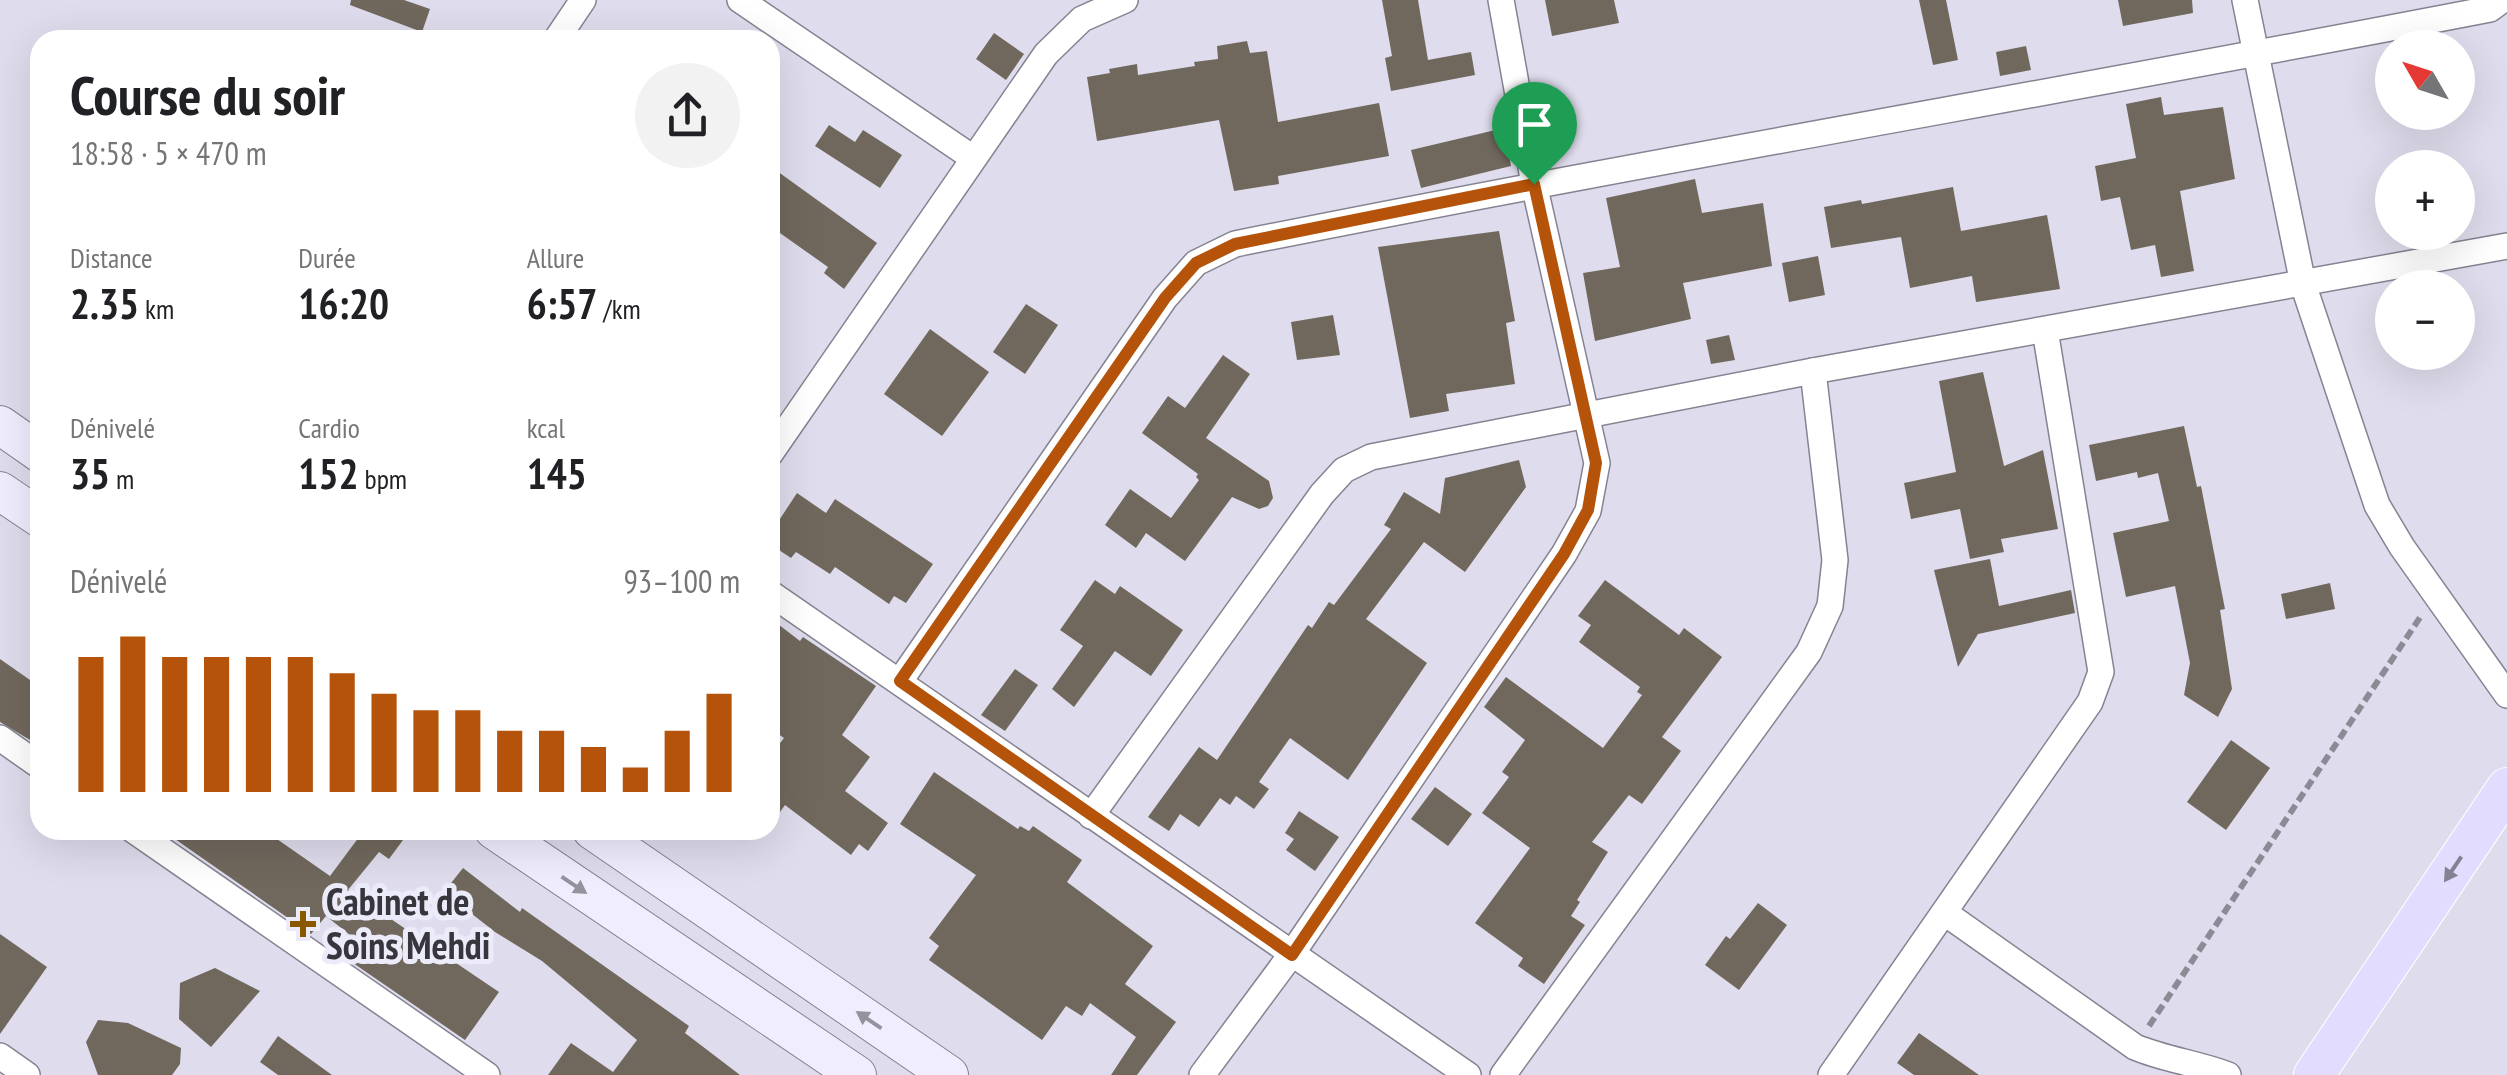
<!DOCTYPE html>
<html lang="fr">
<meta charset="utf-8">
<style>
body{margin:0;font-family:"PT Sans Narrow",sans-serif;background:#f2f2f2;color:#202124;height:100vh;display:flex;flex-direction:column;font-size:38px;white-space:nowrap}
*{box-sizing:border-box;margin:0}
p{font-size:32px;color:#757577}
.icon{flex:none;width:55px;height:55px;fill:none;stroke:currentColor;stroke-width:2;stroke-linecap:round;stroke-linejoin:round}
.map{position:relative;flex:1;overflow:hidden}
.drawer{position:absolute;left:30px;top:30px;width:750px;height:810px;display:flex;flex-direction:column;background:#fff;border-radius:30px;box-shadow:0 10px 40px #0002}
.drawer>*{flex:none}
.needle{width:65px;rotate:309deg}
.tools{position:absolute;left:2375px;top:30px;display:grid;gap:20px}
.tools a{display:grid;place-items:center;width:100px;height:100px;border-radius:50%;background:#fff;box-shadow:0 10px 40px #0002;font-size:50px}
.pin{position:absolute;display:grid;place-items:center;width:85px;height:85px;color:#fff;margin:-102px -42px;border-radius:50% 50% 50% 0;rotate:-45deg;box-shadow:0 0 10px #0007}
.pin .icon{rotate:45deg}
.round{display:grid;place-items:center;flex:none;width:105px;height:105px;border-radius:52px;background:#f2f2f2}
.summary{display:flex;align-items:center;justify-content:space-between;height:170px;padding:0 40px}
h1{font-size:55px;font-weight:600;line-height:75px}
.metrics{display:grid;grid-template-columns:repeat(3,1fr);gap:15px;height:170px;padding:10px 40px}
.metrics div{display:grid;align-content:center}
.metrics b{font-size:42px;font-weight:600}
.metrics small{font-size:28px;font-weight:400}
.metrics p{font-size:28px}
.chart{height:280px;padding:20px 40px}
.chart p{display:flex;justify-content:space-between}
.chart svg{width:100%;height:180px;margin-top:10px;stroke:#b45309;stroke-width:6}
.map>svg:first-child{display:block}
.building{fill:#71685d}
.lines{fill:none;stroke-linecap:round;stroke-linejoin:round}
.street-casing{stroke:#858391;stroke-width:28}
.secondary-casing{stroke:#858391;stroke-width:40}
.primary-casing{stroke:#fff;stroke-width:42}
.path{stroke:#8b8a95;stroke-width:6;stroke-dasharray:10 5;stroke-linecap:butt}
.street{stroke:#fff;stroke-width:25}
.secondary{stroke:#f0eefe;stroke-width:38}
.primary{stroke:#e2ddfe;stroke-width:40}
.oneway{fill:#848193}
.oneway2{fill:#94929d}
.route-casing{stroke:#fff;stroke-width:20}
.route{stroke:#b45309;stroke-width:12}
.poi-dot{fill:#895800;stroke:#ecebfa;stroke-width:4}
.labels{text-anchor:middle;stroke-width:10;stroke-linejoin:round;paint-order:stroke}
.poi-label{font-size:38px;font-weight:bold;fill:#37363c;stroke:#ecebfa;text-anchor:start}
</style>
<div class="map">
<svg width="2507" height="1075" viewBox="0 0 2507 1075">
<rect width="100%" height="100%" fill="#dfdded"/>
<g class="building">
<polygon points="351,0 404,0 430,9 422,32 350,5"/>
<polygon points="1382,0 1418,0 1428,60 1471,52 1475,75 1391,91 1385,58 1392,56"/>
<polygon points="1545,0 1614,0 1619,23 1552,36"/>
<polygon points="1919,0 1946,0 1958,60 1933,65"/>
<polygon points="2118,0 2192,0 2193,13 2123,26"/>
<polygon points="994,33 1024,54 1006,80 976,59"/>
<polygon points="1247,41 1250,53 1267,51 1278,122 1379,103 1389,156 1278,176 1279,184 1234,191 1219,120 1097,141 1087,77 1110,73 1109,69 1137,64 1138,75 1195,66 1194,62 1218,59 1217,46"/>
<polygon points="2026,46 2031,70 2000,76 1996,52"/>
<polygon points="2161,97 2164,115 2223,107 2235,179 2180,191 2194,271 2161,277 2155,245 2131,250 2120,197 2101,201 2095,166 2136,158 2126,104"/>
<polygon points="829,125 855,142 863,130 902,155 880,188 815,146"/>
<polygon points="1504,128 1511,166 1421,188 1411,150"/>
<polygon points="770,166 877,243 844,289 824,273 828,267 770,226"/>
<polygon points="1695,179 1702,213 1763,203 1772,266 1683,283 1691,319 1595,341 1583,273 1620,267 1606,198"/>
<polygon points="1953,187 1961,231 2047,215 2060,289 1976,302 1972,276 1910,288 1901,237 1831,248 1824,207 1861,200 1862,204"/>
<polygon points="1499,231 1515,321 1506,323 1515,384 1446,394 1449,411 1410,418 1378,247"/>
<polygon points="1818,256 1825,295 1789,302 1782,263"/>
<polygon points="1026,304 1058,325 1025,374 993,352"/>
<polygon points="1333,315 1340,355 1297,360 1291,322"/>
<polygon points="930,329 989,372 942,436 884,394"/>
<polygon points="1729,335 1735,360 1711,364 1706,340"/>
<polygon points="1223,355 1250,374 1206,438 1269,481 1273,498 1268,506 1259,509 1232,497 1185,561 1146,533 1136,548 1105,525 1130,489 1171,518 1199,480 1196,477 1198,474 1142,433 1168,396 1185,408"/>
<polygon points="1983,372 2004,466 2043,450 2058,529 2001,539 2004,552 1970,559 1960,509 1911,519 1904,483 1956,472 1939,381"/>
<polygon points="2184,426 2197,487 2201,486 2225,609 2220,610 2232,689 2218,717 2184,695 2190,663 2175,586 2126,597 2113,533 2169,521 2158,473 2138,478 2137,472 2096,481 2089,445"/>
<polygon points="1519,460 1526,487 1465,572 1424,542 1366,619 1427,663 1348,780 1290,738 1259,782 1269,789 1254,809 1236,796 1230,805 1220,798 1199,827 1180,814 1169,831 1148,817 1199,747 1217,760 1308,625 1312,628 1329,602 1334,605 1391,529 1384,525 1404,492 1440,514 1445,478"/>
<polygon points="797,493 826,513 835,499 933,564 906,603 894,596 889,604 835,567 830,574 796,552 791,558 770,544 770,534"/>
<polygon points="1990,559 1999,606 2071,590 2075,613 1978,634 1958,667 1934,570"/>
<polygon points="1095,580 1115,594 1120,586 1183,630 1151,676 1115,651 1074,707 1052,689 1083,646 1060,630"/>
<polygon points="1605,580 1679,635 1684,628 1722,657 1662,737 1681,751 1642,804 1629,795 1592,842 1608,852 1577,900 1580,902 1571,916 1585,925 1544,984 1518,966 1523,958 1475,923 1530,848 1482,813 1509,777 1502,772 1525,740 1484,707 1506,677 1603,748 1642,695 1637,692 1640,687 1579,642 1591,625 1578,616"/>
<polygon points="2330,583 2335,609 2286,619 2281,594"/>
<polygon points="770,618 800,641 803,637 876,686 842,735 870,757 845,791 888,823 868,851 859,844 851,855 785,805 770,826 770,756 784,738 770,728"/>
<polygon points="0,659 40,687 40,746 0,722"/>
<polygon points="1015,669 1038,685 1005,731 981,715"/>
<polygon points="2231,740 2270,768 2226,830 2187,802"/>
<polygon points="934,772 1018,829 1020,826 1029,831 1033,826 1082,860 1067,882 1153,946 1125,984 1176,1022 1137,1075 1111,1075 1136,1037 1090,1003 1082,1016 1066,1006 1042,1040 929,960 939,946 929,938 976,875 900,824"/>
<polygon points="1435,787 1472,814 1448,846 1411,819"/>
<polygon points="1299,811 1339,837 1315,871 1286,850 1294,839 1285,833"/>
<polygon points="162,830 264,830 330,876 359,837 349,830 396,830 394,833 403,840 389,859 379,852 348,890 499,992 465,1040 337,952 350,935 326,916 311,934"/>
<polygon points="463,868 520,912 522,908 689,1026 685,1033 740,1075 548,1075 571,1043 613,1072 637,1040 542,961 495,932 444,892"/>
<polygon points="1758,903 1787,925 1739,990 1705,965 1726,936 1730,939"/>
<polygon points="0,934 47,967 0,1034"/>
<polygon points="215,968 260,991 211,1047 179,1019 180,983"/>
<polygon points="98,1020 128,1023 181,1048 180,1064 172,1075 98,1075 86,1042"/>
<polygon points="1919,1033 1979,1075 1914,1075 1897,1063"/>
<polygon points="278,1036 332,1075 278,1075 260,1062"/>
</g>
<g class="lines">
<defs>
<g id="street">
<polyline points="740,0 973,158"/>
<polyline points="2245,0 2303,284 2377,505 2402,547 2507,695"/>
<polyline points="556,40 583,0"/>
<polyline points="770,454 1046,54 1082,19 1125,0"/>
<polyline points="770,593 1468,1075"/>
<path d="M900,681L1165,298L1196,263L1235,244C1652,160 2072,90 2490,9L2502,0"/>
<polyline points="0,738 40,766"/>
<polyline points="1091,816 1322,494 1344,470 1371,457 1813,371 2507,246"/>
<polyline points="133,830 487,1075"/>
<path d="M1945,913L2135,1047C2166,1060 2197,1063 2228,1075"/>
<polyline points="0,1056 27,1075"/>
<polyline points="1202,1075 1291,955 1564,554 1588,511 1597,463 1534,184 1501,0"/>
<polyline points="1503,1075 1809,652 1830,606 1835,560 1813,371"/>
<polyline points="1831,1075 2090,702 2101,672 2045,330"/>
</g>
<g id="secondary">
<polyline points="0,425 40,453"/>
<polyline points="0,491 40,518"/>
<polyline points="494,830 857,1075"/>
<polyline points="592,830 949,1075"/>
</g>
<polyline id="primary" points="2314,1075 2507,788"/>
</defs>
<use href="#street" class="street-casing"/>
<use href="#secondary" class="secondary-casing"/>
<use href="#primary" class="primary-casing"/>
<polyline class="path" points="2149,1026 2421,616"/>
<use href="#street" class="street"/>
<use href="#secondary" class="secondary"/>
<use href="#primary" class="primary"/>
</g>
<defs><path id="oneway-solid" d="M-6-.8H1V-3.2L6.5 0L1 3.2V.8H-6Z" transform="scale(2.5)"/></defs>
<use class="oneway" href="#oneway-solid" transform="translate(2453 869) rotate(124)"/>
<g class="oneway2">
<use href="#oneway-solid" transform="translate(574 885) rotate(34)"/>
<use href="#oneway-solid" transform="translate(869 1020) rotate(-146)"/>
</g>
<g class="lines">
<defs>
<polygon id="route" points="1534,184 1596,463 1588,510 1564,554 1292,955 900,681 1165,298 1196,263 1235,244"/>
</defs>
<use href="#route" class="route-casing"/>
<use href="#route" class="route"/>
</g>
<path class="poi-dot" d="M298 909h10v10h10v10h-10v10h-10v-10h-10v-10h10z"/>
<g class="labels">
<g class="poi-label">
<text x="326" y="915">Cabinet de<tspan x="326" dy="44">Soins Mehdi</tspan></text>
</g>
</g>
</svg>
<div class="tools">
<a><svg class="needle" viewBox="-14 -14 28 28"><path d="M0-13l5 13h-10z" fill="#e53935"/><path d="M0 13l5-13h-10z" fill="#757577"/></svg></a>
<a>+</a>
<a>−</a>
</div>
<div class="pin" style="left:1534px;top:184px;background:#1e9e55"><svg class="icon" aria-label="arrive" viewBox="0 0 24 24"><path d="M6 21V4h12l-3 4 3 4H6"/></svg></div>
<section class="drawer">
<div class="summary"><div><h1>Course du soir</h1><p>18:58 · 5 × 470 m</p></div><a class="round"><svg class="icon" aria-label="share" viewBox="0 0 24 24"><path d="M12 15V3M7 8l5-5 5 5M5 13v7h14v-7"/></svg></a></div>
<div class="metrics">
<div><p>Distance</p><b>2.35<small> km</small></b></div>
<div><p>Durée</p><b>16:20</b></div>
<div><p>Allure</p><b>6:57<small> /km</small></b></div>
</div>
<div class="metrics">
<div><p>Dénivelé</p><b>35<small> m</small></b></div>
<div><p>Cardio</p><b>152<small> bpm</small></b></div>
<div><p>kcal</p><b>145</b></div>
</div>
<div class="chart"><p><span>Dénivelé</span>93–100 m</p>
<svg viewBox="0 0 160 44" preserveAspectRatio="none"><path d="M5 44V11M15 44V6M25 44V11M35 44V11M45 44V11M55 44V11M65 44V15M75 44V20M85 44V24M95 44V24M105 44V29M115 44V29M125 44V33M135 44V38M145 44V29M155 44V20"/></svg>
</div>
</section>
</div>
